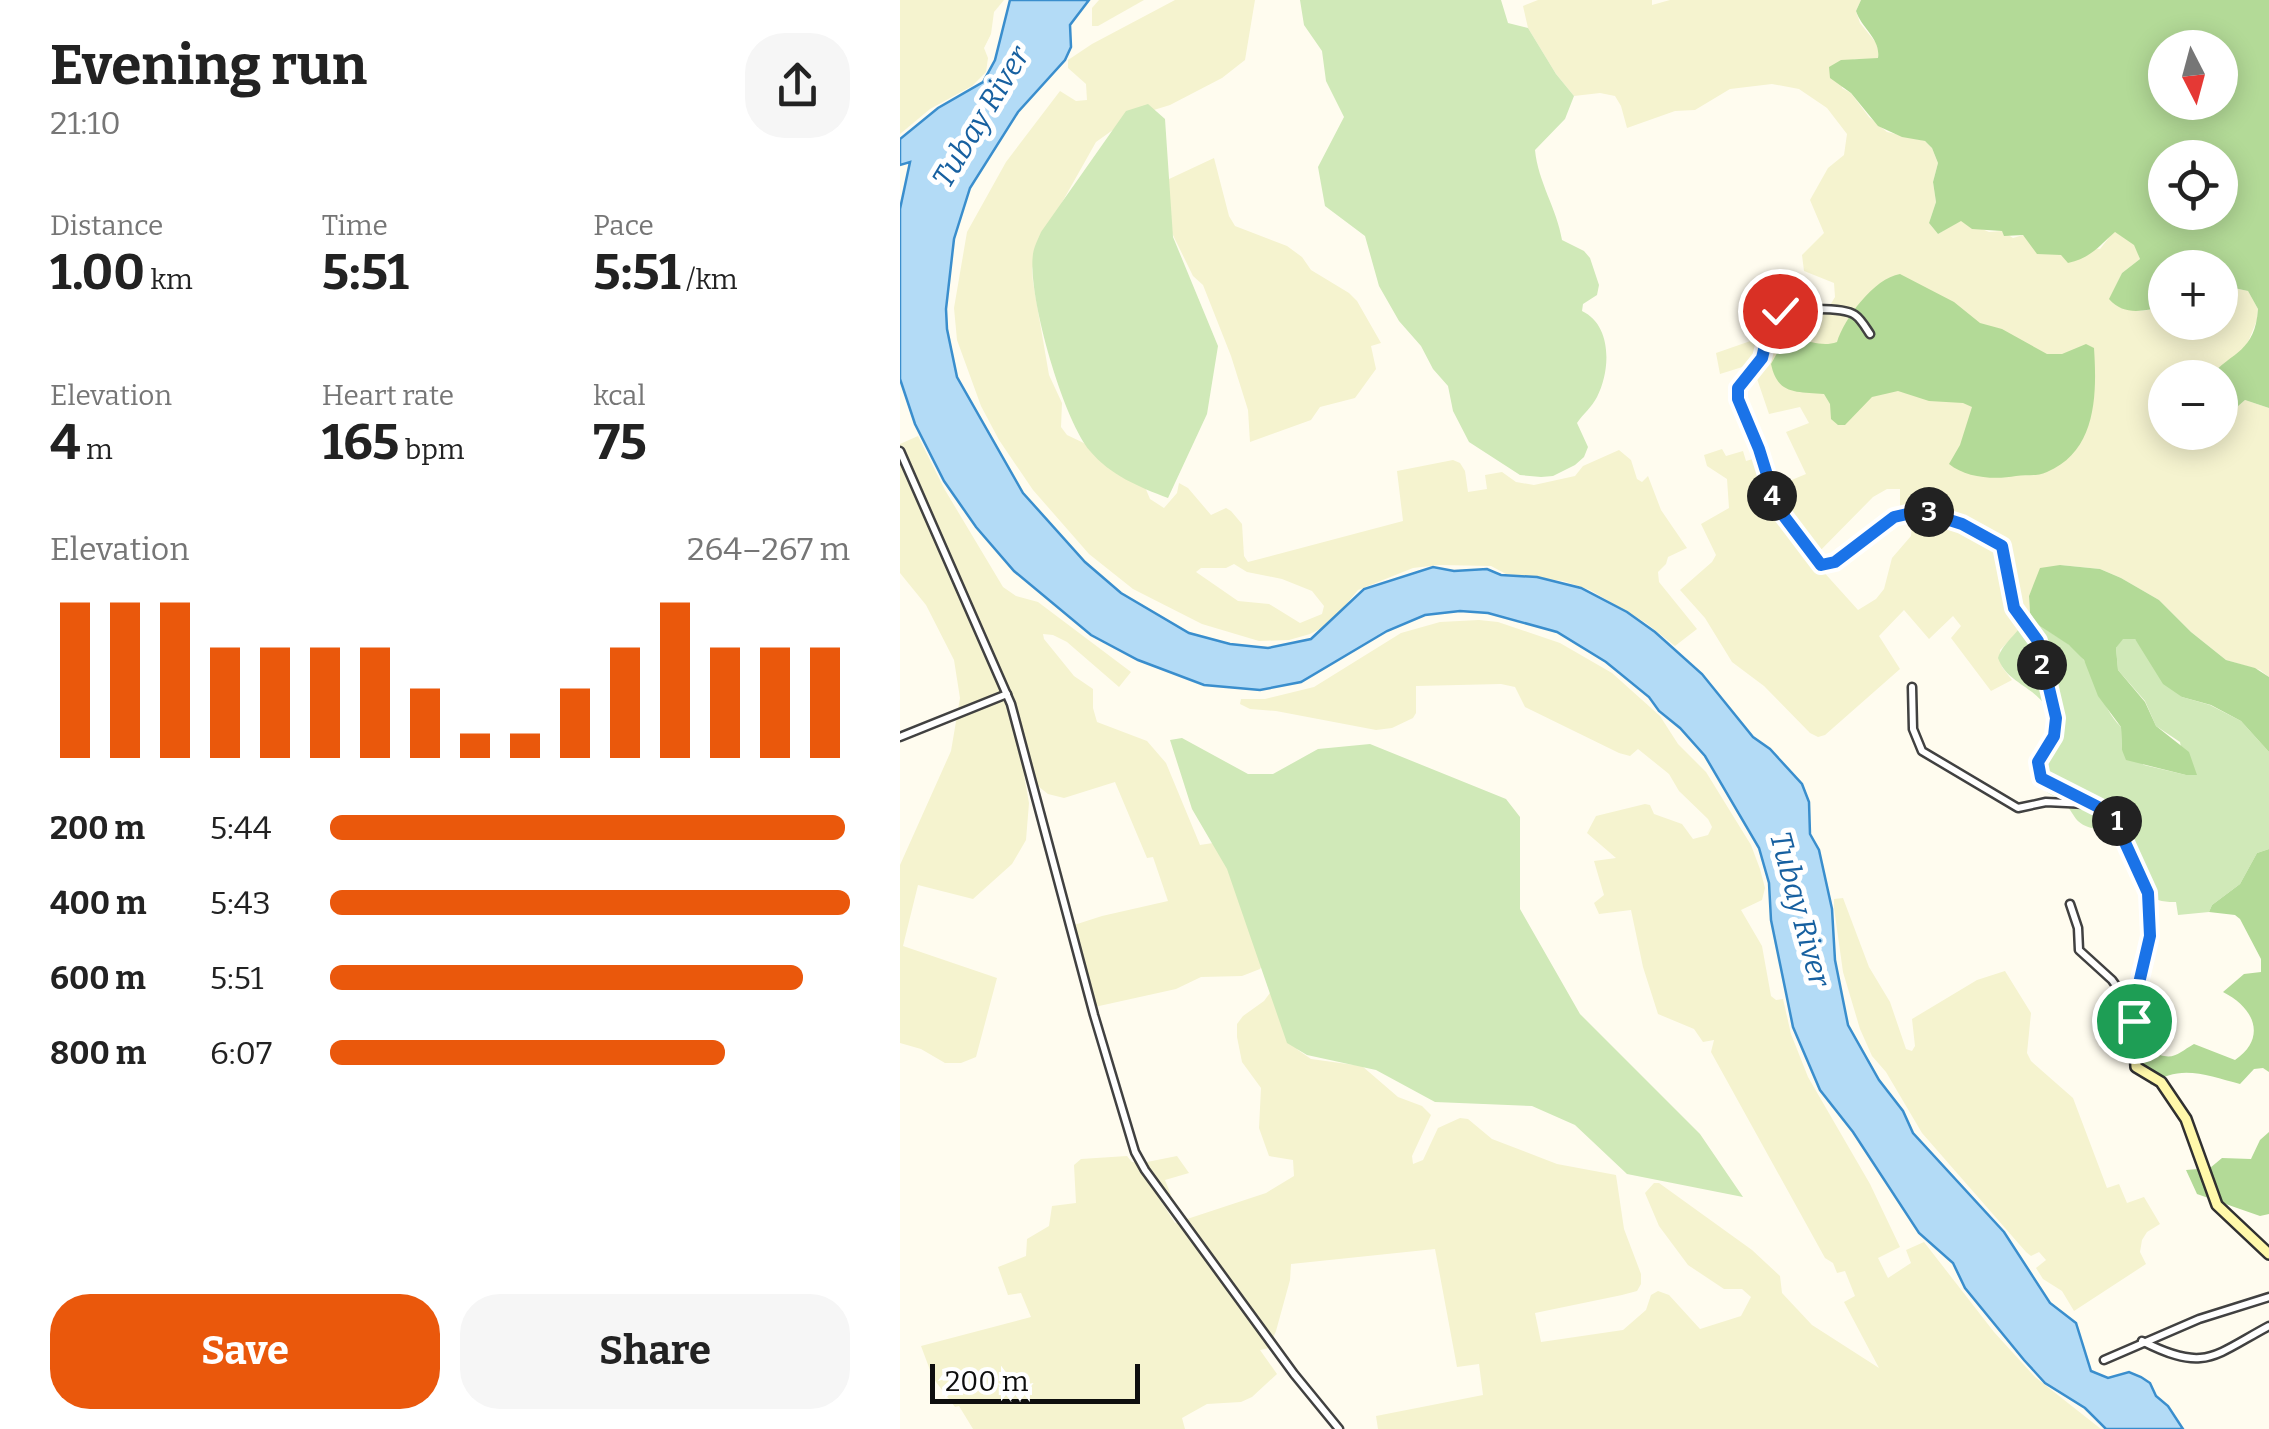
<!DOCTYPE html>
<meta charset="utf-8">
<style>
body{margin:0;font-family:Bitter,serif;background:#f6f6f6;color:#222;height:100vh;display:flex;flex-direction:column;font-size:38px;white-space:nowrap}
*{box-sizing:border-box;margin:0}
p{font-size:32px;color:#767676}
.icon{flex:none;width:55px;height:55px;fill:none;stroke:currentColor;stroke-width:2;stroke-linecap:round;stroke-linejoin:round}
.map{position:relative;flex:1;overflow:hidden}
.side{display:flex;flex-direction:column;background:#fff;width:900px}
.side>*{flex:none}
.needle{width:65px;rotate:174deg}
.tools{position:absolute;left:1248px;top:30px;display:grid;gap:20px}
.tools a{display:grid;place-items:center;width:90px;height:90px;border-radius:50%;background:#fff;box-shadow:0 5px 25px #0003;font-size:50px}
.scale{position:absolute;left:30px;bottom:25px;width:210px;box-sizing:border-box;padding-left:10px;border:5px solid #0e0e0e;border-top:0;font-size:28px;line-height:35px;white-space:nowrap;color:#0e0e0e;-webkit-text-stroke:8px #fff;paint-order:stroke}
.pin{position:absolute;display:grid;place-items:center;width:85px;height:85px;color:#fff;margin:-42px;border:5px solid #fff;border-radius:50%;box-shadow:0 2px 10px #0007}
.km{position:absolute;width:50px;height:50px;margin:-25px;border-radius:50%;background:#222;color:#fff;font-size:28px;line-height:50px;text-align:center}
.round{display:grid;place-items:center;flex:none;width:105px;height:105px;border-radius:40px;background:#f6f6f6}
.headline{display:flex;align-items:center;justify-content:space-between;height:170px;padding:0 50px}
h1{font-size:55px;font-weight:700;line-height:75px}
.metrics{display:grid;grid-template-columns:repeat(3,1fr);gap:15px;height:170px;padding:10px 50px}
.metrics div{display:grid;align-content:center}
.metrics b{font-size:50px;font-weight:700}
.metrics small{font-size:28px;font-weight:400}
.metrics p{font-size:28px}
.chart{height:280px;padding:20px 50px}
.chart p{display:flex;justify-content:space-between}
.chart svg{width:100%;height:180px;margin-top:10px;stroke:#ea580c;stroke-width:6}
.primary-button{display:flex;gap:20px;margin-top:auto;padding:20px 50px}
.primary-button a{flex:1;height:115px;border-radius:40px;background:#ea580c;color:#fff;font-size:40px;font-weight:700;line-height:115px;text-align:center}
.primary-button a+a{background:#f6f6f6;color:#222}
ul{padding:0 50px;list-style:none;font-size:32px}
li{display:grid;grid-template-columns:160px 120px 1fr;align-items:center;height:75px}
li i{height:25px;border-radius:12px;background:#ea580c}
main{display:flex;flex:1;min-height:0}
.map>svg:first-child{display:block}
.farmland{fill:#f5f3cf;fill-rule:evenodd}
.green{fill:#d0e9b8}
.forest{fill:#b3da97;fill-rule:evenodd}
.water{fill:#b3dbf6;stroke:#3a8ecd;stroke-width:2.5}
.lines{fill:none;stroke-linecap:round;stroke-linejoin:round}
.street-casing{stroke:#414141;stroke-width:11}
.secondary-casing{stroke:#303030;stroke-width:14}
.street{stroke:#fff;stroke-width:6}
.secondary{stroke:#fff8aa;stroke-width:9}
.route-casing{stroke:#fff;stroke-width:20}
.route{stroke:#1a73e8;stroke-width:12}
.labels{text-anchor:middle;stroke-width:10;stroke-linejoin:round;paint-order:stroke}
.water-label{font-size:30px;font-style:italic;fill:#1760a0;stroke:#fff}
</style>
<main>
<section class="side">
<div class="headline"><div><h1>Evening run</h1><p>21:10</p></div><a class="round"><svg class="icon" aria-label="share" viewBox="0 0 24 24"><path d="M12 15V3M7 8l5-5 5 5M5 13v7h14v-7"/></svg></a></div>
<div class="metrics">
<div><p>Distance</p><b>1.00<small> km</small></b></div>
<div><p>Time</p><b>5:51</b></div>
<div><p>Pace</p><b>5:51<small> /km</small></b></div>
</div>
<div class="metrics">
<div><p>Elevation</p><b>4<small> m</small></b></div>
<div><p>Heart rate</p><b>165<small> bpm</small></b></div>
<div><p>kcal</p><b>75</b></div>
</div>
<div class="chart"><p><span>Elevation</span>264–267 m</p>
<svg viewBox="0 0 160 44" preserveAspectRatio="none"><path d="M5 44V6M15 44V6M25 44V6M35 44V17M45 44V17M55 44V17M65 44V17M75 44V27M85 44V38M95 44V38M105 44V27M115 44V17M125 44V6M135 44V17M145 44V17M155 44V17"/></svg>
</div>
<ul>
<li><b>200 m</b>5:44<i style="width:99%"></i></li>
<li><b>400 m</b>5:43<i style="width:100%"></i></li>
<li><b>600 m</b>5:51<i style="width:91%"></i></li>
<li><b>800 m</b>6:07<i style="width:76%"></i></li>
</ul>
<div class="primary-button"><a>Save</a><a>Share</a></div>
</section>
<div class="map">
<svg width="1369" height="1429" viewBox="0 0 1369 1429">
<rect width="100%" height="100%" fill="#fffcef"/>
<g class="farmland">
<polygon points="0,0 104,0 94,12 91,34 84,48 88,58 86,72 72,86 30,109 0,134"/>
<polygon points="199,0 244,0 198,26 192,26 192,8"/>
<path d="M275,0H355L345,60L322,78L270,105L231,117L196,142L147,229L132,269L133,282L149,375L162,403L161,427L167,435L188,445L245,487L250,499L264,508L277,493L279,483L288,488L311,515L326,508L331,511L342,524L344,556L348,562L503,521L497,471L553,460L560,463L565,471L568,492L587,489L585,475L602,472L616,482L634,485L675,476L683,466L719,450L731,460L737,479L742,482L748,476L761,510L787,548L768,557L766,564L758,572L759,582L797,629L775,646L746,623L690,590L663,581L606,574L591,566L539,565L513,568L458,590L430,624L410,634L389,640L359,641L302,624L233,589L189,554L133,490L99,440L81,406L57,340L54,308L67,232L106,162L160,91L176,101L187,100L186,84L168,68V60L192,44ZM334,564L347,572L382,579L412,591L424,606L422,614L400,623L369,604L338,601L296,572L301,568H326Z"/>
<path d="M638,0H752V5L770,0H961L956,11L960,23L977,44L979,52L978,58L972,60L954,59L942,88L951,93L969,117L987,132L1025,141L1032,148L1038,163L1033,182L1036,202L1029,223L1038,234L1061,220L1089,232L1102,231L1113,238L1123,235L1131,242L1200,249L1214,231L1235,245L1240,259L1222,273L1210,299L1241,311L1265,307V322H1320V285L1348,291L1358,309L1357,320L1346,347L1309,377L1265,378V432H1320V422L1345,400L1369,408V677L1360,670L1326,660L1291,632L1259,600L1221,578L1200,569L1160,565L1133,587L1129,596L1130,613L1124,626L1100,650L1102,667L1112,680L1091,691L1051,638L1061,626L1053,616L1029,639L1004,610L979,636L1000,669L925,735L918,737L910,733L864,686L832,662L805,618L780,590L812,562L816,555L801,524L829,508L827,479L807,466L804,455L822,449L826,456L843,451L846,461L856,458L868,490L906,474L886,432L909,423L900,407L869,414L852,364L820,374L816,353L882,330L880,316L901,311L911,316L926,312L935,297L934,283L904,271L902,255L924,233L910,200L928,168L944,155L947,134L927,108L899,89L872,84L830,89L795,110L775,111L727,128L721,106L715,96L700,93L674,96L656,74L628,28L623,6ZM987,489H1000V508L1003,517L1012,524L1011,536L992,558L984,589L976,599L958,610L912,559L973,497Z"/>
<polygon points="314,158 329,216 335,226 387,246 402,257 411,270 449,293 457,301 481,343 471,346 476,369 455,398 420,407 411,420 350,442 348,410 331,356 303,285 293,276 270,229 267,180"/>
<polygon points="18,436 45,490 103,587 116,596 138,602 231,672 219,687 167,642 153,635 143,634 144,639 174,676 193,689 193,708 197,722 247,741 266,763 300,845 313,843 330,868 366,958 360,969 342,976 301,977 276,989 190,1008 171,926 202,916 268,901 253,857 247,858 215,782 164,798 148,794 124,775 129,803 126,840 112,864 73,899 18,885 3,946 97,978 76,1057 61,1063 45,1063 21,1049 0,1043 0,865 51,751 60,698 54,660 26,605 0,573 0,444"/>
<polygon points="579,620 598,622 660,643 712,673 760,716 778,744 806,772 851,845 860,869 865,888 862,900 841,910 862,946 871,996 876,1000 883,999 891,1034 908,1077 970,1184 1000,1247 978,1258 988,1278 1011,1263 1006,1250 1024,1242 1094,1332 1135,1377 1201,1429 478,1429 476,1416 583,1395 579,1364 557,1367 535,1249 391,1264 390,1280 376,1331 369,1348 360,1350 377,1374 352,1397 341,1402 307,1404 282,1418 285,1429 73,1429 59,1406 55,1407 33,1378 21,1346 131,1317 121,1293 108,1295 98,1267 126,1256 127,1239 149,1226 152,1206 176,1203 174,1165 181,1159 227,1156 232,1162 242,1163 277,1156 289,1173 265,1180 271,1195 259,1198 275,1223 366,1193 394,1176 393,1160 369,1156 359,1128 361,1088 342,1062 337,1037 337,1024 343,1016 364,1001 373,989 389,1038 398,1050 411,1059 462,1066 498,1097 522,1106 531,1115 512,1156 513,1164 523,1160 538,1128 560,1118 568,1119 592,1139 657,1164 716,1175 724,1229 741,1274 741,1284 737,1291 722,1295 635,1313 641,1342 723,1330 746,1310 751,1295 758,1291 769,1295 800,1329 841,1316 851,1297 842,1289 824,1289 788,1265 759,1226 745,1193 754,1183 759,1183 852,1250 880,1276 882,1293 912,1325 979,1368 944,1302 955,1296 945,1271 937,1273 933,1263 925,1258 811,1052 814,1040 803,1042 794,1029 758,1014 743,967 731,910 699,914 694,903 704,895 694,861 716,858 687,833 696,816 745,804 750,805 754,814 782,824 793,839 808,835 812,827 808,819 779,791 769,774 738,749 730,756 719,753 625,707 615,687 601,684 516,686 516,713 513,718 492,728 476,730 376,711 350,709 340,704 341,699 365,699 414,687 501,633 540,622"/>
<polygon points="943,898 969,967 990,1002 1006,1049 1012,1051 1015,1046 1012,1019 1077,980 1105,971 1131,1013 1127,1053 1131,1061 1173,1098 1207,1188 1219,1184 1227,1203 1244,1197 1260,1224 1247,1232 1242,1240 1240,1252 1246,1264 1174,1311 1162,1291 1143,1279 1136,1268 1146,1260 1139,1252 1131,1256 1126,1252 1022,1133 986,1072 972,1056 960,1029 943,972 934,908 934,899"/>
</g>
<g class="green">
<path d="M400,0H601L608,23L628,28L656,74L674,96L665,119L635,150C638,182 657,209 662,240L684,251L690,258L699,285L697,295L683,304L682,311C712,325 711,370 697,397C692,407 683,414 677,423L688,447L684,457L675,465L653,476L641,477L620,475L569,442L553,411L548,386L533,369L521,346L499,321L479,286L465,236L425,206L418,167L444,117L426,81L422,51L404,25Z"/>
<path d="M248,104L265,119L273,237L318,346L307,414L268,498C239,487 210,475 190,451C163,419 127,295 133,254C134,247 138,239 141,232L226,111Z"/>
<path d="M1130,613C1143,633 1166,638 1180,655C1198,677 1200,706 1221,727L1222,750L1244,765L1286,775L1280,742L1256,726L1245,701L1218,670L1216,648L1222,639H1235L1282,697L1310,705L1341,721L1369,752V849L1357,853L1340,884L1312,905L1309,912L1278,915L1276,902C1226,903 1225,859 1214,821L1207,820L1197,829C1172,825 1177,814 1162,801C1156,796 1147,794 1142,788C1118,764 1165,739 1147,708C1134,686 1107,683 1098,658C1103,642 1122,630 1130,613Z"/>
<polygon points="282,738 348,774 373,774 418,749 470,744 606,799 620,817 620,909 680,1014 800,1134 843,1197 727,1174 675,1125 632,1106 535,1102 476,1070 407,1055 387,1043 327,869 292,809 270,740"/>
</g>
<g class="forest">
<path d="M961,0H1369V408L1345,400L1320,422V378L1309,377C1333,351 1355,352 1358,309L1348,291L1320,285V268H1265V307C1244,310 1225,317 1209,299L1222,273L1240,259L1234,245L1215,232C1199,246 1191,258 1168,263L1161,255L1137,254L1123,235L1104,236L1102,231L1072,229L1061,221L1038,234L1029,223L1036,202L1033,182L1038,163L1032,148L1025,141L1002,137L978,126L951,93L930,78L929,67L941,60L978,58C981,39 962,29 956,11ZM1265,48H1320V102H1265ZM1265,158H1320V212H1265Z"/>
<path d="M1000,274L1054,302L1080,323L1102,329L1147,354H1162L1186,344L1194,348C1197,394 1197,451 1147,472C1136,477 1127,474 1116,476C1095,480 1066,478 1049,464L1060,445L1072,407L1063,403L1029,401L998,391L972,397L945,425H938L931,419L930,404L924,394C897,391 878,396 871,364L882,344C905,335 918,349 937,342C944,319 974,278 1000,274Z"/>
<polygon points="1160,565 1200,569 1221,578 1259,600 1291,632 1326,660 1355,668 1369,677 1369,752 1341,721 1311,705 1282,697 1263,684 1235,639 1223,639 1216,648 1218,670 1245,702 1256,726 1289,752 1297,775 1286,775 1226,760 1222,750 1221,727 1198,696 1184,660 1169,645 1137,624 1130,613 1129,596 1140,568"/>
<path d="M1369,849V1072L1363,1068L1354,1069L1340,1084C1308,1076 1279,1063 1251,1085L1225,1042L1246,1017H1266L1269,1023L1257,1049L1260,1055C1275,1060 1281,1051 1294,1044L1335,1060C1367,1038 1355,1008 1323,992L1344,974L1361,972V959L1340,919L1335,915L1309,912L1312,905L1340,884L1357,853Z"/>
<polygon points="1369,1132 1369,1214 1360,1216 1297,1194 1286,1170 1310,1168 1322,1158 1351,1159 1360,1140"/>
</g>
<polygon class="water" points="110,0 189,0 170,25 171,47 165,60 118,112 70,188 54,239 46,309 47,329 57,377 123,493 185,562 221,593 289,633 330,644 368,648 411,639 464,589 533,567 554,571 587,569 601,575 637,577 681,588 727,612 755,632 802,674 853,737 870,749 902,784 909,802 910,834 919,850 932,909 935,960 948,1025 979,1080 1003,1111 1013,1133 1104,1232 1150,1303 1176,1323 1191,1371 1208,1378 1229,1372 1241,1377 1250,1383 1256,1396 1268,1406 1283,1429 1206,1429 1185,1408 1145,1383 1124,1360 1065,1288 1053,1263 1019,1233 953,1132 920,1090 893,1027 871,920 869,883 859,848 805,756 780,728 759,711 749,697 706,662 657,632 588,613 560,611 525,615 487,631 401,682 360,690 304,685 238,660 191,635 114,571 76,527 44,481 15,424 0,379 0,209 10,162 0,165 0,139 38,108 83,82 95,60"/>
<g class="lines">
<defs>
<g id="street">
<path d="M970,334C966,328 961,319 955,315C941,306 891,309 875,313L862,358L841,382L838,399L859,449L877,507L921,565C945,563 961,540 979,526C1015,497 1069,521 1102,546L1115,608L1138,641L1146,690L1156,718L1154,735L1139,762L1141,778L1212,814L1248,893L1250,936L1233,1009"/>
<polyline points="0,451 111,704 194,1015 235,1152 245,1170 394,1374 439,1429"/>
<polyline points="1012,687 1013,729 1022,751 1118,808 1146,802 1187,804"/>
<polyline points="0,737 107,694"/>
<polyline points="1170,904 1178,928 1179,950 1212,980 1232,1008"/>
<path d="M1242,1341C1305,1373 1313,1356 1369,1326"/>
<polyline points="1204,1360 1299,1319 1369,1297"/>
</g>
<polyline id="secondary" points="1233,1009 1236,1067 1261,1082 1286,1119 1317,1205 1369,1254"/>
</defs>
<use href="#street" class="street-casing"/>
<use href="#secondary" class="secondary-casing"/>
<use href="#street" class="street"/>
<use href="#secondary" class="secondary"/>
</g>
<g class="lines">
<defs>
<polyline id="route" points="880,311 872,317 862,358 838,388 838,399 859,449 877,507 921,565 935,562 994,517 1021,511 1062,524 1102,546 1114,608 1138,641 1156,718 1154,736 1138,762 1141,778 1212,814 1248,893 1250,936 1233,1009 1234,1021"/>
</defs>
<use href="#route" class="route-casing"/>
<use href="#route" class="route"/>
</g>
<g class="labels">
<g class="water-label">
<text transform="translate(81 117) rotate(-59)" y="10">Tubay River</text>
<text transform="translate(900 909) rotate(75)" y="10">Tubay River</text>
</g>
</g>
</svg>
<div class="tools">
<a><svg class="needle" viewBox="-14 -14 28 28"><path d="M0-13l5 13h-10z" fill="#e53935"/><path d="M0 13l5-13h-10z" fill="#767676"/></svg></a>
<a><svg class="icon" aria-label="locate" viewBox="0 0 24 24"><circle cx="12" cy="12" r="6"/><path d="M12 2v4M12 18v4M2 12h4M18 12h4"/></svg></a>
<a>+</a>
<a>−</a>
</div>
<div class="scale">200 m</div>
<div class="pin" style="left:1234px;top:1021px;background:#1e9e55"><svg class="icon" aria-label="arrive" viewBox="0 0 24 24"><path d="M6 21V4h12l-3 4 3 4H6"/></svg></div>
<div class="pin" style="left:880px;top:311px;background:#d93025"><svg class="icon" aria-label="check" viewBox="0 0 24 24"><path d="M5 12l5 5 9-10"/></svg></div>
<b class="km" style="left:1217px;top:821px">1</b>
<b class="km" style="left:1142px;top:665px">2</b>
<b class="km" style="left:1029px;top:512px">3</b>
<b class="km" style="left:872px;top:496px">4</b>
</div>
</main>
